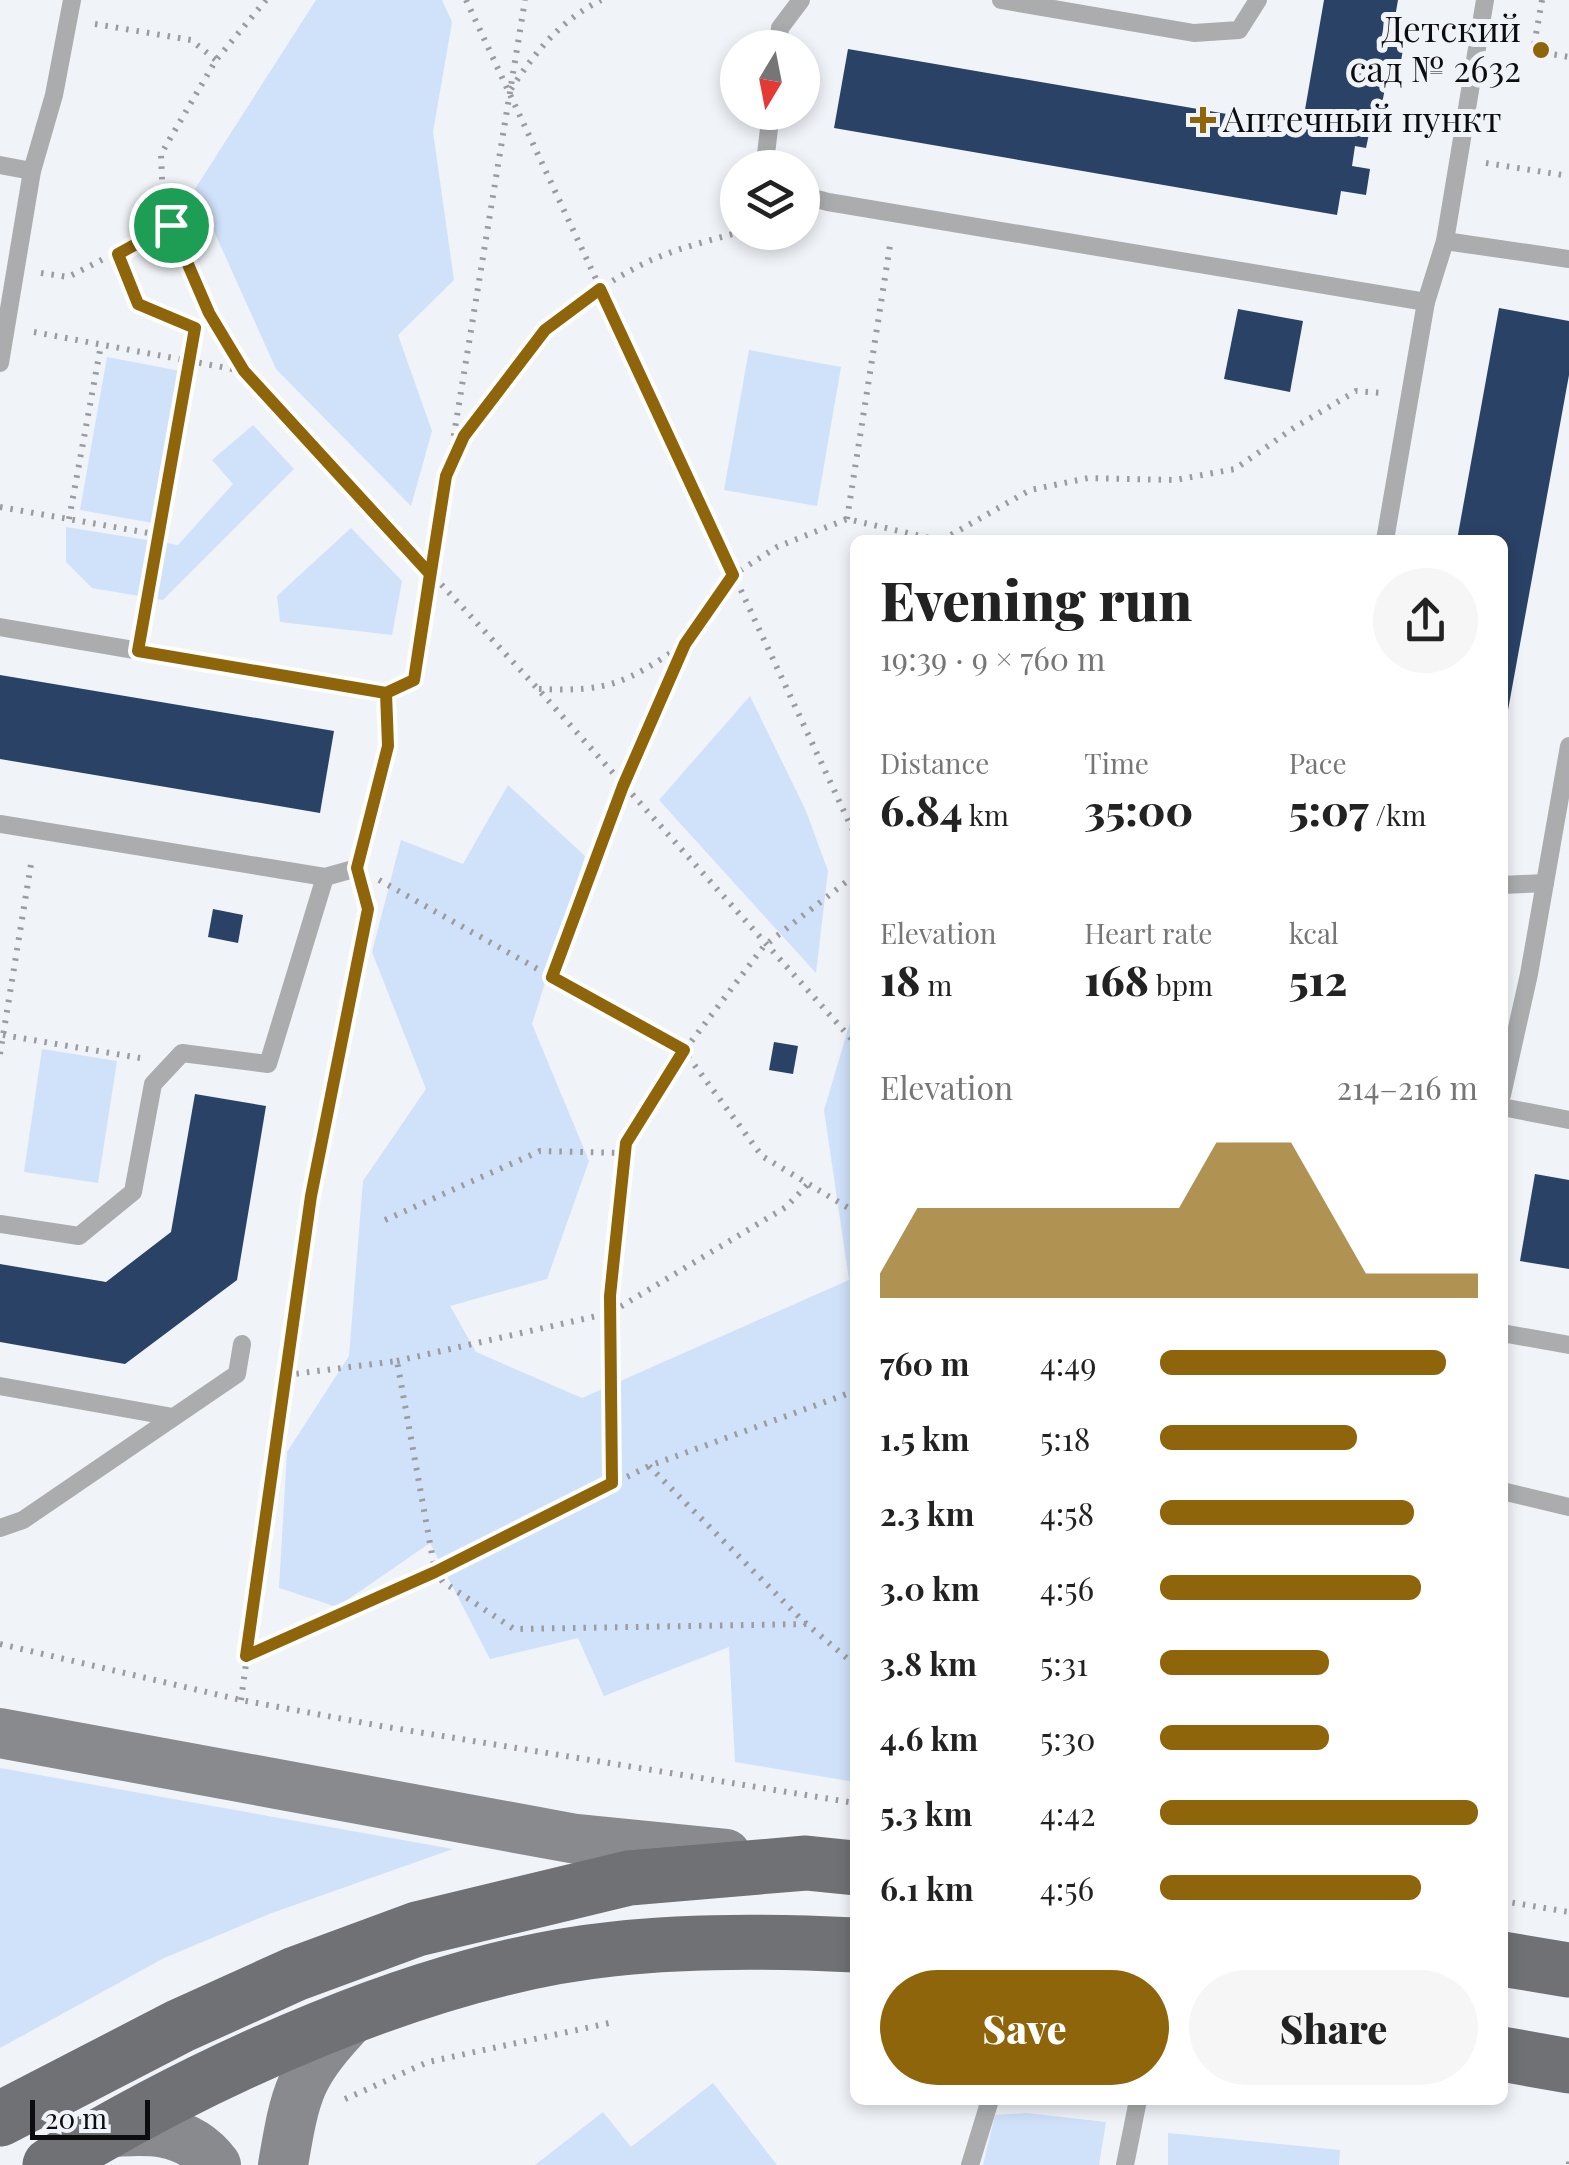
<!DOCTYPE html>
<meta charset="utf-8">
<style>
body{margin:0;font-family:"Playfair Display",serif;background:#f6f6f6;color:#222;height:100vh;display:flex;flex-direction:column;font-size:38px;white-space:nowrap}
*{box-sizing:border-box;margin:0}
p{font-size:32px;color:#767676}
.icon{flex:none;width:55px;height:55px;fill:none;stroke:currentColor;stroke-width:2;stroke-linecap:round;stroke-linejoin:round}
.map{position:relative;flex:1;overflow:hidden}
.side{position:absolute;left:850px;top:535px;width:658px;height:1570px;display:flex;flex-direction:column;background:#fff;border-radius:15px;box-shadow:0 5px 15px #0003}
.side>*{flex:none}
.needle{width:65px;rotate:190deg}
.fabs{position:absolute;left:720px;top:30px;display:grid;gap:20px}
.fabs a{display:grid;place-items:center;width:100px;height:100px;border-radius:50%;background:#fff;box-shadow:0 5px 15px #0003;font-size:50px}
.scale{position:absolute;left:30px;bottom:25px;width:120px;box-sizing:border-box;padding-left:10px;border:5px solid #0c0d0f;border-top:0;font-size:28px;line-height:35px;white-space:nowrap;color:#0c0d0f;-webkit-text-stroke:8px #f0f3f8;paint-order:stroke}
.pin{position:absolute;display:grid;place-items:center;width:85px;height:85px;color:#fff;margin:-42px;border:5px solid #fff;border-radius:50%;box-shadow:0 2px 10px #0007}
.round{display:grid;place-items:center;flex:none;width:105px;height:105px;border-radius:52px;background:#f6f6f6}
.headline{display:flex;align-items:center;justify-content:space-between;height:170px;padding:0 30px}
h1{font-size:55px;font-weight:800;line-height:75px}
.figures{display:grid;grid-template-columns:repeat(3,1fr);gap:15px;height:170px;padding:10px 30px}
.figures div{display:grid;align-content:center}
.figures b{font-size:42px;font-weight:800}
.figures small{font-size:28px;font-weight:400}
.figures p{font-size:28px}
.chart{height:280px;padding:20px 30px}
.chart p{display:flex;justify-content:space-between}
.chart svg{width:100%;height:180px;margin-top:10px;fill:#8f650b;opacity:.7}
.primary-button{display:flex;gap:20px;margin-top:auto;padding:20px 30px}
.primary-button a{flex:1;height:115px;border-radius:60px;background:#8f650b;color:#fff;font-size:40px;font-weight:800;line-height:115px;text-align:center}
.primary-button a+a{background:#f6f6f6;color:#222}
ul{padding:0 30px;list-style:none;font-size:32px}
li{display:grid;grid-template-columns:160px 120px 1fr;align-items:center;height:75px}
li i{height:25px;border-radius:12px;background:#8f650b}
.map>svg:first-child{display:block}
.green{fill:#d0e1fa}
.building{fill:#2a4266}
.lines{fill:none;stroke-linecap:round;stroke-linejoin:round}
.path{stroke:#9a9ca0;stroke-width:6;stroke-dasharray:2.5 8;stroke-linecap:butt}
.lane{stroke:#aaacae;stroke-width:18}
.secondary{stroke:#888a8d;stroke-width:50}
.primary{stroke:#6f7175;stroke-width:55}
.route-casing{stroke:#fff;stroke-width:20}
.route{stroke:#8f650b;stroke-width:12}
.poi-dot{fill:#8f650b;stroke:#f0f3f8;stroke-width:4}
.labels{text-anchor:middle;stroke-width:10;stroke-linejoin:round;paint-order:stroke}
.poi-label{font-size:35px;fill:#0c0d0f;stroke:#f0f3f8;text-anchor:end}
</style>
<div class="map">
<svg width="1569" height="2165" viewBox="0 0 1569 2165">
<rect width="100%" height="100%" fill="#f0f3f8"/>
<g class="green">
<polygon points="316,0 442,0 452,22 433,132 454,280 398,335 432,431 411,506 276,369 195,189"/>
<polygon points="749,350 841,367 817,506 724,490"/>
<polygon points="107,357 180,371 153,523 80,510"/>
<polygon points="253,425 294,469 163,600 92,588 66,562 66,527 178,545 233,484 212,460"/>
<polygon points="351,528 402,581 392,635 280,622 277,596"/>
<polygon points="750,696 806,811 828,871 816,973 659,800"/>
<polygon points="508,785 585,856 532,1024 589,1161 547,1279 450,1306 476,1352 582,1398 849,1280 824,1110 855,1006 855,1782 735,1762 729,1647 604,1696 578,1638 490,1659 430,1543 337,1607 279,1588 287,1452 349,1356 363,1181 426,1089 372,952 401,840 463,864"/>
<polygon points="42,1049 117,1061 98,1183 24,1172"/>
<polygon points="0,1768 453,1849 269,1914 164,1958 0,2048"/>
<polygon points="713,2083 777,2165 535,2165 603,2112 631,2147"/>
<polygon points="1026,2113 1106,2122 1099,2165 983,2165 995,2115"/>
<polygon points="1168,2133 1340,2150 1339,2165 1168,2165"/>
</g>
<g class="building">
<polygon points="1324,0 1398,0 1394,23 1407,25 1397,85 1386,83 1377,130 1370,129 1366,148 1355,146 1352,166 1370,169 1366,195 1341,191 1337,215 834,128 848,49 1302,127"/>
<polygon points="1499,308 1569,321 1569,375 1504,732 1502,540 1457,540"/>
<polygon points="1238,309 1303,321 1290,392 1224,379"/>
<polygon points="0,675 334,731 320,813 0,759"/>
<polygon points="213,909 243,915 238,943 208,937"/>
<polygon points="774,1042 798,1046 793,1074 769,1070"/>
<polygon points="195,1094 266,1106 237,1280 125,1364 0,1342 0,1264 106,1282 171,1232"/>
<polygon points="1535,1174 1569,1180 1569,1269 1520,1261"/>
</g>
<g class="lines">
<g class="path">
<polyline points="266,0 216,60 161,154 163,203 183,257 209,313 244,371 537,688 855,1043"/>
<polyline points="466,0 855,835"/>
<polyline points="1542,0 1533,51 1569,57"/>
<polyline points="95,24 191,40 216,60"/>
<path d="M511,89C536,51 560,21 601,0"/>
<polyline points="1486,163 1569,176"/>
<polyline points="118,254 138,305 195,328 143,625"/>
<polyline points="41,273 68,277 171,225"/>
<polyline points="34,332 243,371"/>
<path d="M449,468C490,382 558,306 643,264C673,249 708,241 740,232"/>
<polyline points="0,507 160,535"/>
<polyline points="69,519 101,345"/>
<polyline points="847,519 891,239"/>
<polyline points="942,540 1030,490 1088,478 1175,480 1235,469 1295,427 1356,391 1383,393"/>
<polyline points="409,682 414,679 525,0"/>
<path d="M539,689C610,692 626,683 684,644"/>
<polyline points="379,880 684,1051 762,1156 855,1212"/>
<polyline points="552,977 623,786 685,644 733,575 777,547 847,519 938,540"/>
<polyline points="3,1035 140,1058"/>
<polyline points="0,1054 32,858"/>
<polyline points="385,1220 540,1151 625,1153"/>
<polyline points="397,1361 610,1313 786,1207 808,1184"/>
<polyline points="286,1375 397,1361 435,1571 443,1582 514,1629 807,1624"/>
<polyline points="649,1466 802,1620 855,1665"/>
<polyline points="612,1483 610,1296 626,1143 684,1051 764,946 855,875"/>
<polyline points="0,1644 241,1700 381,1726 855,1803"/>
<polyline points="247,1655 435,1571 649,1466 855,1391"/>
<polyline points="241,1700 311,1196 368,909 364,893"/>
<polyline points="1502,1901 1569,1912"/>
<polyline points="345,2099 428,2062 614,2022"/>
<polyline points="1569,2164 1569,2160"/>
</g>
<g class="lane">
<polyline points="1001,0 1194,33 1239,30 1258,0"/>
<polyline points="1485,0 1445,241 1569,259"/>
<polyline points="778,48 780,28 801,0"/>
<polyline points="771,112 766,154 776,168"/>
<polyline points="0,165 32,171"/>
<polyline points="802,195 828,202 1426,302"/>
<polyline points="0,363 32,171 54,95 72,0"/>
<polyline points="1385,540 1426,302 1445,241"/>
<polyline points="0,627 386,693 388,746 357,868 325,877 0,824"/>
<polyline points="1502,885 1545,883"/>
<polyline points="1502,1095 1529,974 1569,746"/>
<polyline points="1502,1107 1569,1120"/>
<polyline points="0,1224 79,1236 133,1192 153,1084 182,1053 268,1064 325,877"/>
<polyline points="1502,1333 1569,1345"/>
<polyline points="0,1386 173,1417"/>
<polyline points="1502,1491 1569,1507"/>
<polyline points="0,1528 23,1520 237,1374 242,1344"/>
<polyline points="970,2165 990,2100"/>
<polyline points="1125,2165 1138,2100"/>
</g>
<g class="secondary">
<polyline points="0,1733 576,1839 726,1854"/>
<path d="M102,2133C145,2129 187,2126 216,2165"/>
<path d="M283,2165C296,2089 299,2074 353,2017"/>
</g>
<g class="primary">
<polyline points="1502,1959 1569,1970"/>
<polyline points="1502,2054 1569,2066"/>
<polyline points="0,2119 180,2026 295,1974 417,1929 629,1878 806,1863 855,1868"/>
<path d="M50,2165C208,2069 428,1968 613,1949C692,1940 775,1941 855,1945"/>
</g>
</g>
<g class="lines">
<defs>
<polyline id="route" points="171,225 209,313 244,371 430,574 414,680 386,693 388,746 357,868 368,909 311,1196 246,1656 435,1572 612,1483 610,1296 626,1143 684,1050 552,977 623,786 685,644 733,575 600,289 545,330 464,436 446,476 414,680 386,693 138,651 195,328 138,304 118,254 171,225"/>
</defs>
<use href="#route" class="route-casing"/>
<use href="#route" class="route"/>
</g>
<g class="poi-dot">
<circle cx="1541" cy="50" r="10"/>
<path d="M1198 105h10v10h10v10h-10v10h-10v-10h-10v-10h10z"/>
</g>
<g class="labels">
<g class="poi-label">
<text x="1521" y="42">Детский<tspan x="1521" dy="40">сад № 2632</tspan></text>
<text x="1223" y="132" text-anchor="start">Аптечный пункт</text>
</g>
</g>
</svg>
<div class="fabs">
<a><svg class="needle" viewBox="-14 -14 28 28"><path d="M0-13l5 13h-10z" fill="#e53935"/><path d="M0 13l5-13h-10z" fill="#767676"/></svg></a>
<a><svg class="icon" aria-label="layers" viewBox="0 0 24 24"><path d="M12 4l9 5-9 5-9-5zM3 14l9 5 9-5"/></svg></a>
</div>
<div class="scale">20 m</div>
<div class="pin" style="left:171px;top:225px;background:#1e9e55"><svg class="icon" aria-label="arrive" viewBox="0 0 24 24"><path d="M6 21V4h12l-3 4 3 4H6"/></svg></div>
<section class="side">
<div class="headline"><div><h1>Evening run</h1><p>19:39 · 9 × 760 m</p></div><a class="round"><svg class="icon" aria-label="share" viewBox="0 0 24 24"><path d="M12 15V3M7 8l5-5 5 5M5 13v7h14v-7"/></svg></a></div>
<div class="figures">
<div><p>Distance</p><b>6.84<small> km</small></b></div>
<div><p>Time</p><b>35:00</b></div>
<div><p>Pace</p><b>5:07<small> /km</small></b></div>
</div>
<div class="figures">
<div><p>Elevation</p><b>18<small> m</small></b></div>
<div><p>Heart rate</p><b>168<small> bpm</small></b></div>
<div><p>kcal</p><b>512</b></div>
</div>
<div class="chart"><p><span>Elevation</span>214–216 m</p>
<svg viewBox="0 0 160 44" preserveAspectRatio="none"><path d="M0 44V38L10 22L20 22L30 22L40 22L50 22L60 22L70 22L80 22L90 6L100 6L110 6L120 22L130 38L140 38L150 38L160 38V44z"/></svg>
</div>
<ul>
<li><b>760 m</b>4:49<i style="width:90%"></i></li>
<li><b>1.5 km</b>5:18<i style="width:62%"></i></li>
<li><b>2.3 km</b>4:58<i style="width:80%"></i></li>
<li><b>3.0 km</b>4:56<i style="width:82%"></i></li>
<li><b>3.8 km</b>5:31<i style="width:53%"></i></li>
<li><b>4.6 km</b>5:30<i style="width:53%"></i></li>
<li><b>5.3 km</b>4:42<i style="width:100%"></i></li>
<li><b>6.1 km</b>4:56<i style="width:82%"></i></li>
</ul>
<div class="primary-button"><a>Save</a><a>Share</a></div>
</section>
</div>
